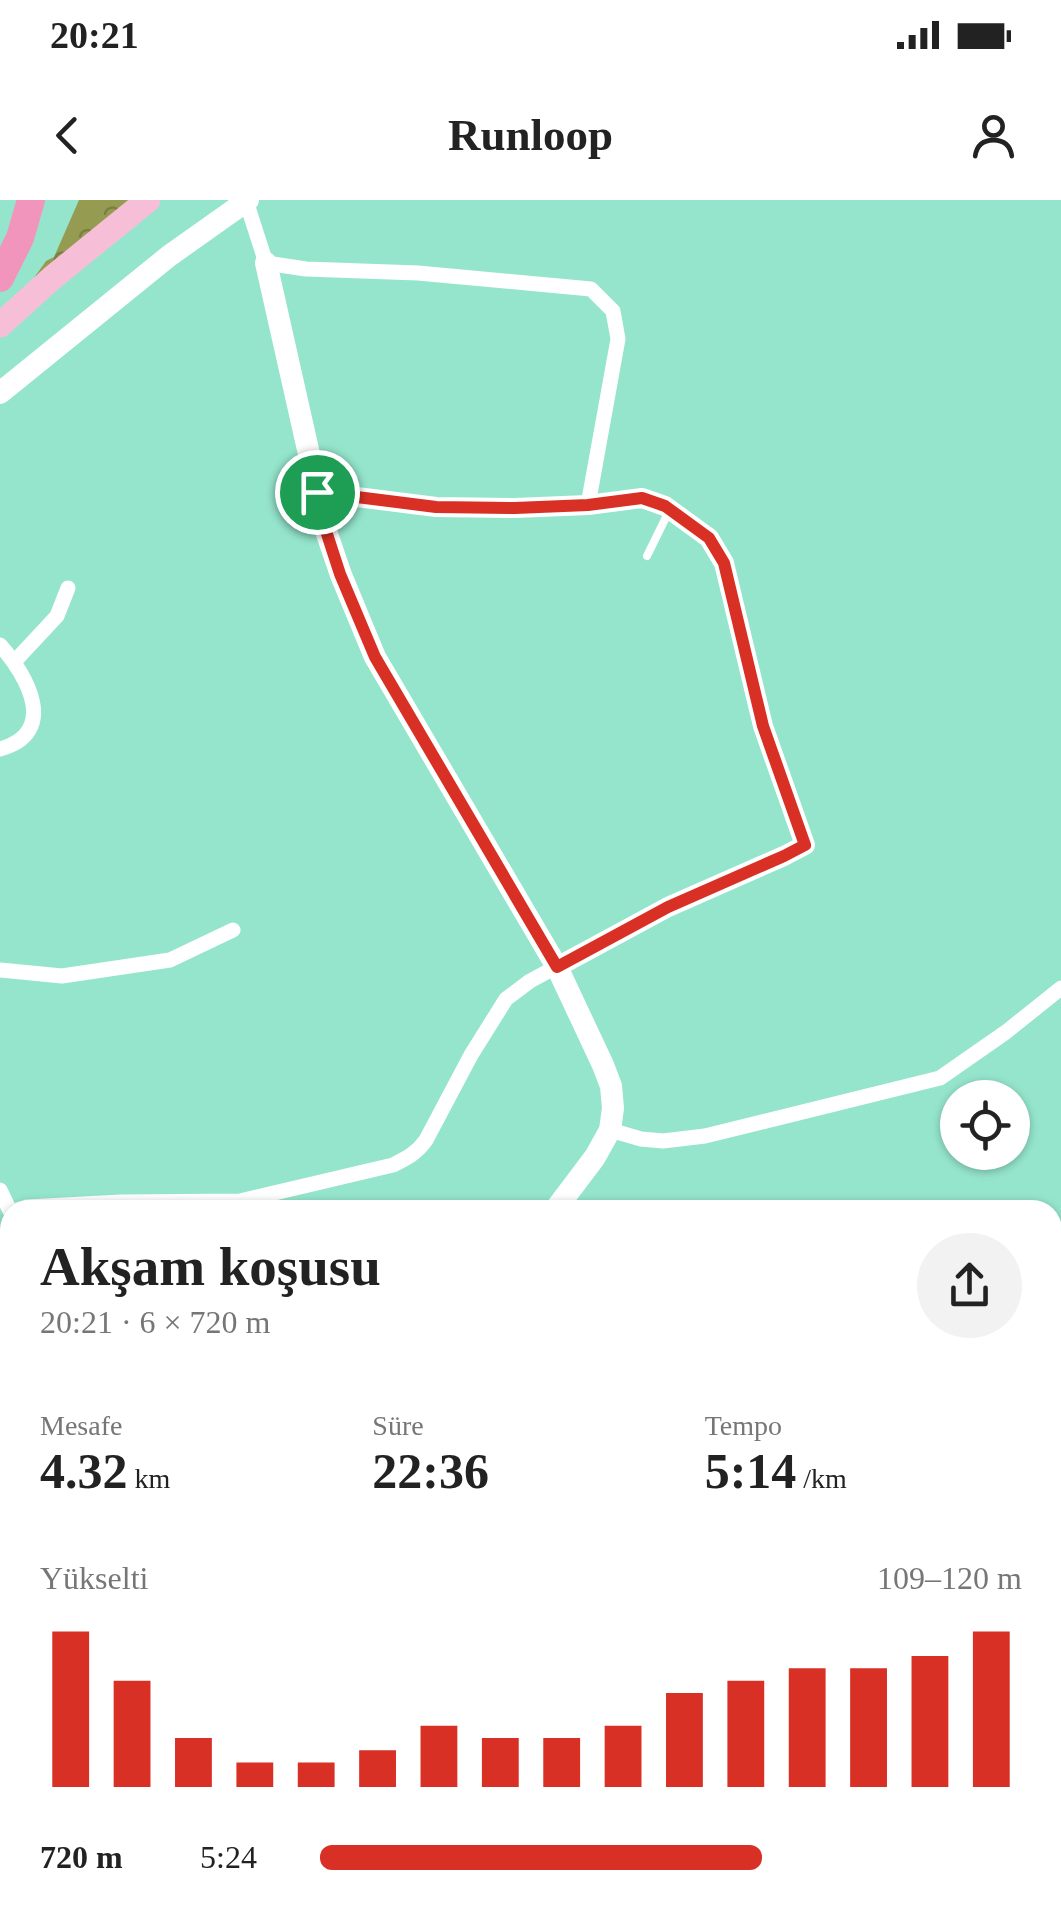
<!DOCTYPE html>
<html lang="tr">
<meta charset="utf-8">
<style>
body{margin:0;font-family:"Times New Roman",serif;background:#f2f2f2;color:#222;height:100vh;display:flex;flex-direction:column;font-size:38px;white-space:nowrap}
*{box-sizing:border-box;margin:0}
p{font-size:32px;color:#767676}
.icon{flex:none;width:55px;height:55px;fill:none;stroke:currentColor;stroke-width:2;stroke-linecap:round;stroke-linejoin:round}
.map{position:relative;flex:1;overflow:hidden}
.details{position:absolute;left:0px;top:1000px;width:1062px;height:718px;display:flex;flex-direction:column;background:#fff;border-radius:30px 30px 0 0;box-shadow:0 2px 8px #0004}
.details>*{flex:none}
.tools{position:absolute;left:940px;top:880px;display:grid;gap:20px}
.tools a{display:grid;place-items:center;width:90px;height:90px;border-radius:50%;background:#fff;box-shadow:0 2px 8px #0004;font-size:50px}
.pin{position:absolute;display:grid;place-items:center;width:85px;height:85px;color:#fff;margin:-42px;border:5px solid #fff;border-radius:50%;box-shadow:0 2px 10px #0007}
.round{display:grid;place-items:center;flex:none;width:105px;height:105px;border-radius:52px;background:#f2f2f2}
.overview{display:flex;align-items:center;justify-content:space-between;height:170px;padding:0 40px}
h1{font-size:55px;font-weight:800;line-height:75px}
.figures{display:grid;grid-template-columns:repeat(3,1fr);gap:15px;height:170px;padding:10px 40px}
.figures div{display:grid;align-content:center}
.figures b{font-size:50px;font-weight:800}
.figures small{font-size:28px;font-weight:400}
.figures p{font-size:28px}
.chart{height:280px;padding:20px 40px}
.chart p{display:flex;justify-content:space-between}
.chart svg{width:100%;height:180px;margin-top:10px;stroke:#d93025;stroke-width:6}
ul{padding:0 40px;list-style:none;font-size:32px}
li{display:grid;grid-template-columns:160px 120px 1fr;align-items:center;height:75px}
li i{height:25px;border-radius:12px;background:#d93025}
.status{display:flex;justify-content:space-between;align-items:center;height:70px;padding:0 50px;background:#fff;direction:ltr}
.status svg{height:28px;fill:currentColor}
header{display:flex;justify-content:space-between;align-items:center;height:130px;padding:0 40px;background:#fff;font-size:45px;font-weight:800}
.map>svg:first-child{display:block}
.forest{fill:url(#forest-crowns)}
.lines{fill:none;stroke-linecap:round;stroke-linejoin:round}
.lane{stroke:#fff;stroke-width:8}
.street{stroke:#fff;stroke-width:15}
.secondary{stroke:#fff;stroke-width:22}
.primary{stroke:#f7bfd7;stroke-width:25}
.highway{stroke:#f295bc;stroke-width:28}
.route-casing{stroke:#fff;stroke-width:20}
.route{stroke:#d93025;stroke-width:12}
</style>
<div class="status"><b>20:21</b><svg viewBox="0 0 49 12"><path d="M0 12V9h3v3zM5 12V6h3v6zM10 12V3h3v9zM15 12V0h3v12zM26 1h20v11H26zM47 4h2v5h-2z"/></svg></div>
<header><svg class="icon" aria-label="back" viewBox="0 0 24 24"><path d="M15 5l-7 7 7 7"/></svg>Runloop<svg class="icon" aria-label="person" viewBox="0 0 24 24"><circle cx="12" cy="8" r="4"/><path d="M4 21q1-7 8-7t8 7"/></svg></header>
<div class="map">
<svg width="1061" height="1716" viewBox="0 0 1061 1716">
<defs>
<pattern id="forest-crowns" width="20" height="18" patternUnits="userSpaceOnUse" patternTransform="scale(2.5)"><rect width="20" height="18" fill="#959c51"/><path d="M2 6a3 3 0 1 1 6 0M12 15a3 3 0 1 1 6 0" fill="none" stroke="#798044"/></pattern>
</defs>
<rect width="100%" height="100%" fill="#95e5cd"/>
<polygon class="forest" points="79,0 134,0 29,85 46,61 54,57"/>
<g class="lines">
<g class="lane">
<polyline points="647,356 670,309"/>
<polyline points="147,1716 154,1708"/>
</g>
<g class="street">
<polyline points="246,1 266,63 306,69 418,73 591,89 613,111 618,139 588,305"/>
<path d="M0,445C28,476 59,533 0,549"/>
<polyline points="15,461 57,416 68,388"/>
<polyline points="0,770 62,776 170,760 233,730"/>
<polyline points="610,930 641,939 663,941 705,936 940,878 1006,832 1061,788"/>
<polyline points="0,990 10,1011"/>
<path d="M17,1010L27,1007L121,1002L240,1001L393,965C407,958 417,953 426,940L471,855L506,799L530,781L668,707L805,645L763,527L724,363L709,338L665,305L642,298L588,305L515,308L437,307L317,292"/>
<polyline points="1052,1139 1061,1124"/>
<polyline points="0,1219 10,1202"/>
<polyline points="1052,1330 1061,1331"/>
<polyline points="0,1376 10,1368"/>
<polyline points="0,1507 10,1503"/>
<polyline points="1052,1534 1061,1534"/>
<polyline points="1052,1689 1061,1688"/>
<polyline points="504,1708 506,1716"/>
<polyline points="883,1708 888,1710 910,1708"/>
<polyline points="274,1716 279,1710 286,1708"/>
<polyline points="364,1716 366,1708"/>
<polyline points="675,1716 708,1708"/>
<polyline points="847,1716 848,1708"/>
</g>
<g class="secondary">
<polyline points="266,63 327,334 341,375 375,457 557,767 603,865 611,886 613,908 610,930 595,957 555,1010"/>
<polyline points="0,193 169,56 248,0"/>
<polyline points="15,1716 16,1708"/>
</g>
<polyline class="primary" points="0,125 52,78 148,0"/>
<polyline class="highway" points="0,78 20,38 31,0"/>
</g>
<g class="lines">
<defs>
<polygon id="route" points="317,292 436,307 515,308 588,305 642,298 665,306 709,338 724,363 763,526 805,645 784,656 668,707 557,767 375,457 340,374 327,334"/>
</defs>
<use href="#route" class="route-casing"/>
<use href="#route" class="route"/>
</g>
</svg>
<div class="tools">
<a><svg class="icon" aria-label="locate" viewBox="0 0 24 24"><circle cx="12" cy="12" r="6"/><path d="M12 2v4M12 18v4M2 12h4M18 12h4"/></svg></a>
</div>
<div class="pin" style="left:317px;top:292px;background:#1e9e55"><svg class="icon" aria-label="arrive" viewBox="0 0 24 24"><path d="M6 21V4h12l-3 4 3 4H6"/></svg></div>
<section class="details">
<div class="overview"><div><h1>Akşam koşusu</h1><p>20:21 · 6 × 720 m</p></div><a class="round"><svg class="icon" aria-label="share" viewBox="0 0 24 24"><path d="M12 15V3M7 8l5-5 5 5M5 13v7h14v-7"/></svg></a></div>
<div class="figures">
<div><p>Mesafe</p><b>4.32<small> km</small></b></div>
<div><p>Süre</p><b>22:36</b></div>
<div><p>Tempo</p><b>5:14<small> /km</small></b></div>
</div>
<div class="chart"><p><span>Yükselti</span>109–120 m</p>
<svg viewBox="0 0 160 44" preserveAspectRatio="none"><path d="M5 44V6M15 44V18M25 44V32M35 44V38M45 44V38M55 44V35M65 44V29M75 44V32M85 44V32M95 44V29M105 44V21M115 44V18M125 44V15M135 44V15M145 44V12M155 44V6"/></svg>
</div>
<ul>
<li><b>720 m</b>5:24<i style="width:63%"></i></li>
</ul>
</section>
</div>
